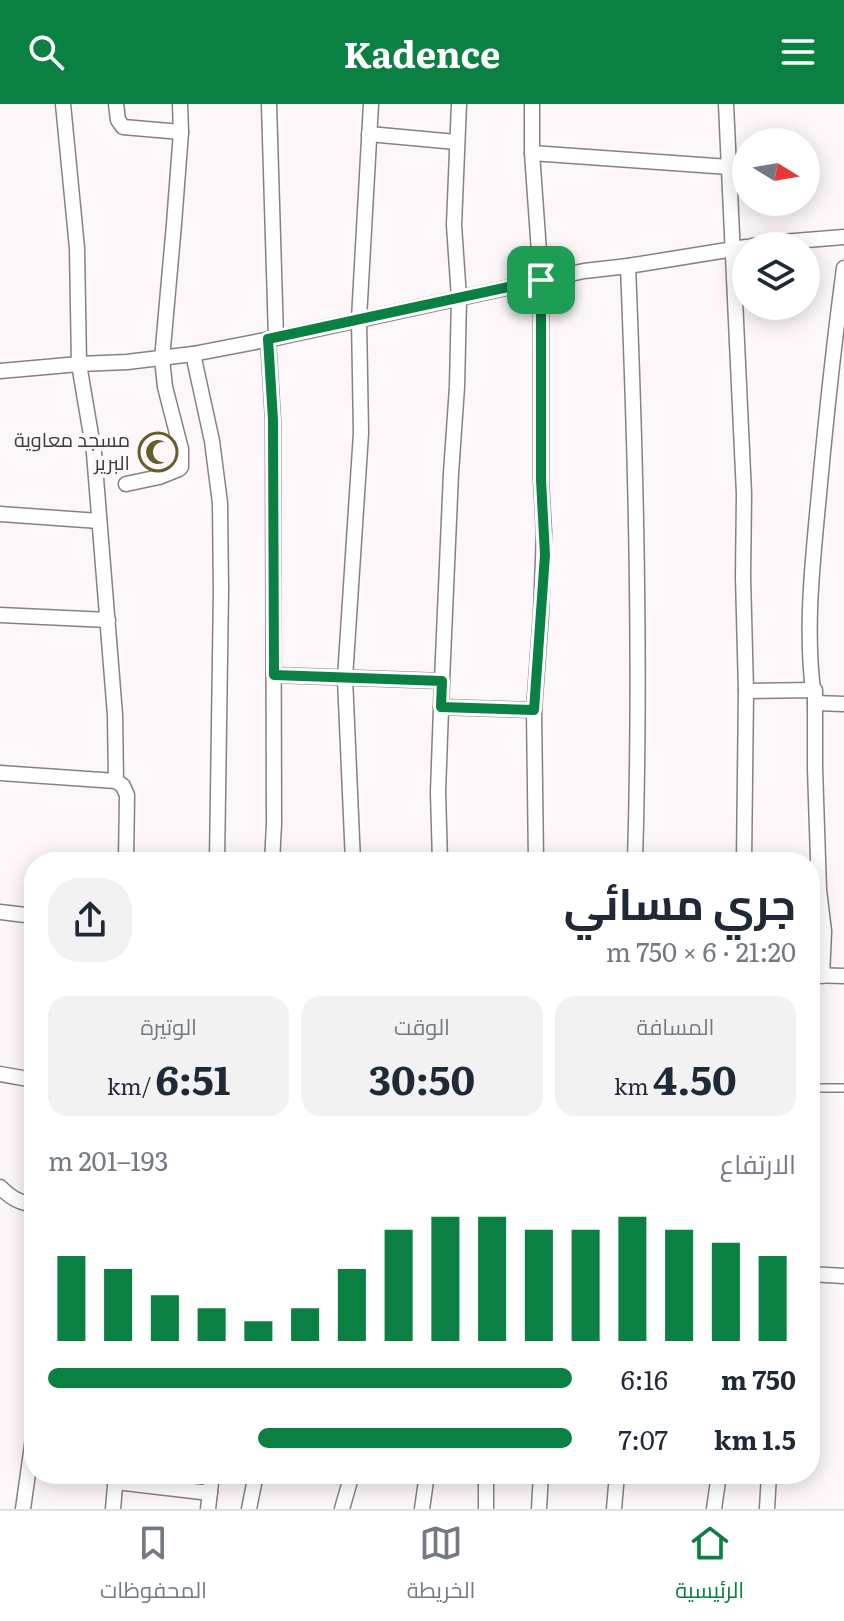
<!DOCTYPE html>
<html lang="ar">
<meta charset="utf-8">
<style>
body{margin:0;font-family:Literata,Cairo,serif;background:#f2f2f3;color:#1f2937;direction:rtl;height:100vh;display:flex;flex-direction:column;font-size:30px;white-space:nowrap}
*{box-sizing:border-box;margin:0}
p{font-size:26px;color:#747a83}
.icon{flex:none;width:44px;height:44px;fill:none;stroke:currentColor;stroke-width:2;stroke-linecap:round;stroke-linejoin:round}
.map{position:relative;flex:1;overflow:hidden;direction:ltr}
.panel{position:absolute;left:24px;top:748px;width:796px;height:632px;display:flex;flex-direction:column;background:#fff;border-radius:32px;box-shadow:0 4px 20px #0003;direction:rtl}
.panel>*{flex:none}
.needle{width:52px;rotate:101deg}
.tools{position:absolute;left:732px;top:24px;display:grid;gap:16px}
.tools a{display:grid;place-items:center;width:88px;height:88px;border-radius:50%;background:#fff;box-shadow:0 4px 20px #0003;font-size:40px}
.pin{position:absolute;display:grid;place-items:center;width:68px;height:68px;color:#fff;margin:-34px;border-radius:16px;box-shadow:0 4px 12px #0006}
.round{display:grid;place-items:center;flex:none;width:84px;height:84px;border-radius:32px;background:#f2f2f3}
.headline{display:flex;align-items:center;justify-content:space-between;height:136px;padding:0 24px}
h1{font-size:44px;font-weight:700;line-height:60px}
.stats{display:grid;grid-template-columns:repeat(3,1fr);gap:12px;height:136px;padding:8px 24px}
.stats div{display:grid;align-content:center;border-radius:20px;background:#f2f2f3;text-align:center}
.stats b{font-size:40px;font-weight:700}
.stats small{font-size:22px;font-weight:400}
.stats p{font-size:22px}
.chart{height:224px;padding:16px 24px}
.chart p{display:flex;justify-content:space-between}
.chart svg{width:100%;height:144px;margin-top:8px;stroke:#0b8043;stroke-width:6}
ul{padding:0 24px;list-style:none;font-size:26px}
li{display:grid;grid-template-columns:128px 96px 1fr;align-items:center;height:60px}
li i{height:20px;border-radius:10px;background:#0b8043}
header{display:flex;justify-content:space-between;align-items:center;height:104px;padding:0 24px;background:#0b8043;color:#fff;font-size:36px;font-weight:700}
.menu{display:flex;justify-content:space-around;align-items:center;height:112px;border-top:2px solid #e0e1e3;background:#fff;font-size:22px;color:#747a83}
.menu a{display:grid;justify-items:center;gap:4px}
.menu .selected{color:#0b8043}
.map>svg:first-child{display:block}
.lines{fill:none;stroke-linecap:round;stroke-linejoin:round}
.service-casing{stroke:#878184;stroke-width:10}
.minor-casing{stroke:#878184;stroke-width:17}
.service{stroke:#fff;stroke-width:7}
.minor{stroke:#fff;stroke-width:14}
.route-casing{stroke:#fff;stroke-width:16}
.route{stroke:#0b8043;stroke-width:10}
.labels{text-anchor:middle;stroke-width:8;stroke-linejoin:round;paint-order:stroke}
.poi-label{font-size:20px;fill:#3e3c3d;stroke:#fdf7fa;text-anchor:end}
</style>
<header><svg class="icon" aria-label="menu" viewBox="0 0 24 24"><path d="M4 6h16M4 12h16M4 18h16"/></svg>Kadence<svg class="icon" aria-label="search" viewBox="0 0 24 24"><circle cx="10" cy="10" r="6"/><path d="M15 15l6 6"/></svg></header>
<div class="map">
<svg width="844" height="1405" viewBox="0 0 844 1405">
<rect width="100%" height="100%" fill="#fdf7fa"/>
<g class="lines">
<defs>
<polyline id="service" points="813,984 844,984"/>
<g id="minor">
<polyline points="63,0 77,144 79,260 94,349 115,611 116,677 123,682 127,691 126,758"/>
<polyline points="116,0 118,16 123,23 181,28"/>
<polyline points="269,0 276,234"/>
<polyline points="532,0 532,49 541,176 541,376 544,428 541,510 534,606 536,758"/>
<polyline points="726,0 744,390 743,473 746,587 744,758"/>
<polyline points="369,30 456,38"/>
<polyline points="532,49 729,63"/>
<polyline points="752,142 782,138 844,133"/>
<path d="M628,162C636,361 641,559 635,758"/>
<polyline points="268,235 273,316 274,720 272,758"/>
<polyline points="193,250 212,337 220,399 221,486 217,758"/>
<polyline points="0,267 79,260 127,258 193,250 276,234 584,167 628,162 746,143"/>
<polyline points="126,380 159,373 179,365 181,363 181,345 165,283 162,255 174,120 181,28 180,0"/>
<polyline points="0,410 99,417"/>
<polyline points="0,511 108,516"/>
<polyline points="274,571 442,577"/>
<path d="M813,586C805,521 813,455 819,390C826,314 834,239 844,164"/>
<polyline points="746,587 815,586 815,664 819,786 824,827 822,872"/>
<polyline points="815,599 844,600"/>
<polyline points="441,603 534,606"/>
<polyline points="0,669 116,677"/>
<polyline points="353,758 345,574 361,329 359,215 371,0"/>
<polyline points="440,758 438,688 442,577 451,369 457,283 459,194 454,121 459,0"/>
<polyline points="0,808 34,812"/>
<polyline points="810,871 844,872"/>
<polyline points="0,970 34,976"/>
<path d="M0,1083C11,1094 18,1098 34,1101"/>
<polyline points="810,1170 844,1172"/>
<polyline points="486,1370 486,1405"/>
<polyline points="116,1378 210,1389"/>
<polyline points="23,1405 34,1327"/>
<polyline points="113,1405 116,1370"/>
<polyline points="208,1405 212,1370"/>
<polyline points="249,1405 256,1370"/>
<polyline points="342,1405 352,1370"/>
<polyline points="422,1405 427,1370"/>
<polyline points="539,1405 541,1370"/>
<polyline points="614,1405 617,1370"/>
<polyline points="714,1405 719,1370"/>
<polyline points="767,1405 769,1370"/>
</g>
</defs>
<use href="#service" class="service-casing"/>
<use href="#minor" class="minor-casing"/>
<use href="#service" class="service"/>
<use href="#minor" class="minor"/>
</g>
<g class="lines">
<defs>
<polygon id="route" points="541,176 541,376 545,451 534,606 441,603 442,577 274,571 273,316 268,235"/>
</defs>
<use href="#route" class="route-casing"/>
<use href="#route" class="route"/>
</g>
<defs>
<symbol id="mosque-ring" viewBox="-11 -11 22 22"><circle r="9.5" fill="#fdf7fa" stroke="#645e2a" stroke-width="1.5"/><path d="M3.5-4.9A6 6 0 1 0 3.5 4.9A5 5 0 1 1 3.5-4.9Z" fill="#645e2a"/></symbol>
</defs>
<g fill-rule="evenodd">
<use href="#mosque-ring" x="136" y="326" width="44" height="44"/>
</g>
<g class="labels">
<g class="poi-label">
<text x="130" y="343">مسجد معاوية<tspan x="130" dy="23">البرير</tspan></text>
</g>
</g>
</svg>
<div class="tools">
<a><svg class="needle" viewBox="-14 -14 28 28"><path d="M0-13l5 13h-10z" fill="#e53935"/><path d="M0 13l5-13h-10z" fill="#747a83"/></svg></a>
<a><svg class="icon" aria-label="layers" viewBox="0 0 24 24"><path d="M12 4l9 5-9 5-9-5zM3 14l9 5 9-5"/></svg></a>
</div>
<div class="pin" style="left:541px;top:176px;background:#1e9e55"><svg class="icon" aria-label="arrive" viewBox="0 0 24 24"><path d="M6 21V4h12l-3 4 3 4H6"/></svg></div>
<section class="panel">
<div class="headline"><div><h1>جري مسائي</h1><p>21:20 · 6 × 750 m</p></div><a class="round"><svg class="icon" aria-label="share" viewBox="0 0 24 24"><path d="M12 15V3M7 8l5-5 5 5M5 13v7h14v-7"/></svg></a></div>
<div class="stats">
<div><p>المسافة</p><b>4.50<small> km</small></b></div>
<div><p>الوقت</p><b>30:50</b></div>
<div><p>الوتيرة</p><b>6:51<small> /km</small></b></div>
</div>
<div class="chart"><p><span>الارتفاع</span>193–201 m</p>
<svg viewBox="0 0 160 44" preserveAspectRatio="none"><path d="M5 44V18M15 44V22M25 44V30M35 44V34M45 44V38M55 44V34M65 44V22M75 44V10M85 44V6M95 44V6M105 44V10M115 44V10M125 44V6M135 44V10M145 44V14M155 44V18"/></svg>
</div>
<ul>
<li><b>750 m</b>6:16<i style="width:100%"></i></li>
<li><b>1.5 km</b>7:07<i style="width:60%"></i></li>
</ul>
</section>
</div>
<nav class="menu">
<a class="selected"><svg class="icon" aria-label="home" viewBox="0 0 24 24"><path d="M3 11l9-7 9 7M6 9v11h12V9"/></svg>الرئيسية</a>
<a><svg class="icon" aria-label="map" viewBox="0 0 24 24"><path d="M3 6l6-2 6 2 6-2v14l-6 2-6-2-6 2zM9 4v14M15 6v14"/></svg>الخريطة</a>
<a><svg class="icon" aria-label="saved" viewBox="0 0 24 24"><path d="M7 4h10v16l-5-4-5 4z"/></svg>المحفوظات</a>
</nav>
